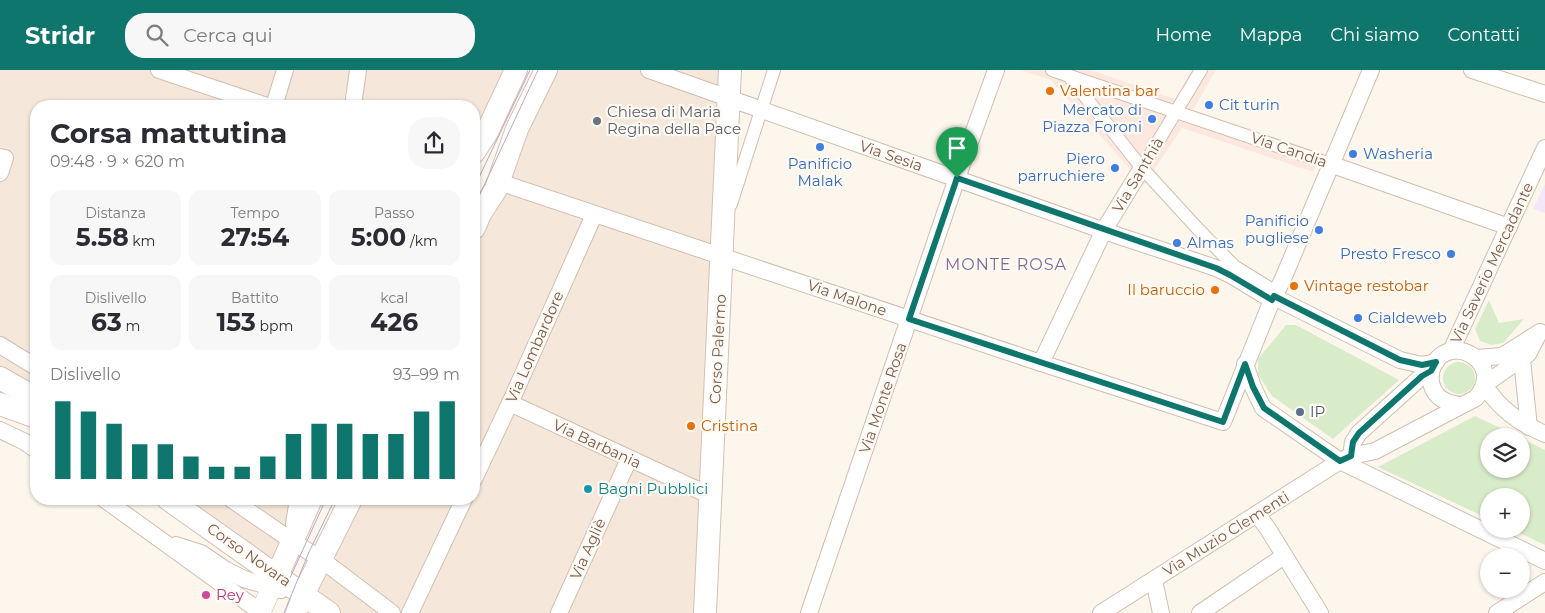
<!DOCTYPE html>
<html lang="it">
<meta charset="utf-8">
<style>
body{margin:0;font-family:Montserrat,sans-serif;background:#f7f7f7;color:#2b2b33;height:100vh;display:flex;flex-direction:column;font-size:19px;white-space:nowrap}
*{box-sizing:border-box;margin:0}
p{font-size:16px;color:#7c7c81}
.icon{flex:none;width:28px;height:28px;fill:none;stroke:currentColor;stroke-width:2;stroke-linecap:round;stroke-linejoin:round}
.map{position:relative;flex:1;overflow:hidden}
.details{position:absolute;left:30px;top:30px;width:450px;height:405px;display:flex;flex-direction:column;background:#fff;border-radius:20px;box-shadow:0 1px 4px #0004}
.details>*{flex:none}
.fabs{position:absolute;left:1480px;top:358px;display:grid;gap:10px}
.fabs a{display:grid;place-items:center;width:50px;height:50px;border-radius:50%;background:#fff;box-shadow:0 1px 4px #0004;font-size:25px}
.pin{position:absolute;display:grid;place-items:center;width:42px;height:42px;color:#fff;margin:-51px -21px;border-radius:50% 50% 50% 0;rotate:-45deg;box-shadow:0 0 5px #0007}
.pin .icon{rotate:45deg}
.round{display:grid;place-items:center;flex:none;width:52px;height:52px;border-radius:20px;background:#f7f7f7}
.head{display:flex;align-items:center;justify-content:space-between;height:85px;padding:0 20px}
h1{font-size:28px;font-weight:700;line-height:38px}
.stats{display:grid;grid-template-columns:repeat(3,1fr);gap:8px;height:85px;padding:5px 20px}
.stats div{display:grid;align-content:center;border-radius:12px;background:#f7f7f7;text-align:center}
.stats b{font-size:25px;font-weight:700}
.stats small{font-size:14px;font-weight:400}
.stats p{font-size:14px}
.chart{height:140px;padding:10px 20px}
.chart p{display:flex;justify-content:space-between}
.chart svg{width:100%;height:90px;margin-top:5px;stroke:#0f766e;stroke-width:6}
header{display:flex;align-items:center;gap:30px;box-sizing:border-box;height:70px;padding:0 25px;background:#0f766e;color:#fff}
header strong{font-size:24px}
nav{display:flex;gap:28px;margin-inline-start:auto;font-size:18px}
.search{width:350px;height:45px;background:#f7f7f7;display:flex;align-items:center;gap:12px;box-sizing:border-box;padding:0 18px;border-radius:20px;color:#7c7c81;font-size:19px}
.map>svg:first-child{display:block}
.residential{fill:#f5e8da}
.commercial{fill:#fde8e0}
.education{fill:#f3e8fa}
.green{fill:#d8ecc9}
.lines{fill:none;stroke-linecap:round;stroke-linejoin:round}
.pedestrian-casing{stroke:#d1beb0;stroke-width:14}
.minor-casing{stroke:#d1beb0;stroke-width:18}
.tertiary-casing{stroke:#d1beb0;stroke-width:21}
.secondary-casing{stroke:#d6c0b0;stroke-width:24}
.pedestrian{stroke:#fff;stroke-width:12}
.minor{stroke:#fff;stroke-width:16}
.tertiary{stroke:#fff;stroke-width:20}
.secondary{stroke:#fff;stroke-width:22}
.tram{stroke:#b9a8c9;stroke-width:1}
.route-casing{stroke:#fff;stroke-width:10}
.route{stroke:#0f766e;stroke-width:6}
.food-dot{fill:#e8710a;stroke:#fffaf3;stroke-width:2}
.shop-dot{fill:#3f7fe0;stroke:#fffaf3;stroke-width:2}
.worship-dot{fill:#6b7280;stroke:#fffaf3;stroke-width:2}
.service-dot{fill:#5c6f8a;stroke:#fffaf3;stroke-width:2}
.culture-dot{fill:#0f9aa8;stroke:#fffaf3;stroke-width:2}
.hotel-dot{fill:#d1479c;stroke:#fffaf3;stroke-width:2}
.labels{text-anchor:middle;stroke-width:4.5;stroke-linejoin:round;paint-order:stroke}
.food-label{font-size:15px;fill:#c56008;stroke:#fffaf3;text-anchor:start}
.shop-label{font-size:15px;fill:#366cbe;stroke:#fffaf3;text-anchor:start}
.worship-label{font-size:15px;fill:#5b616d;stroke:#fffaf3;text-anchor:start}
.street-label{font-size:15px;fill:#7a5c4d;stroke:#fffaf3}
.service-label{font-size:15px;fill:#4e5e75;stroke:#fffaf3;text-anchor:start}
.culture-label{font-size:15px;fill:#0d838f;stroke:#fffaf3;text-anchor:start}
.hotel-label{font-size:15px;fill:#b23c85;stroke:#fffaf3;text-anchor:start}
.neighbourhood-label{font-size:16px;letter-spacing:1px;fill:#846695;stroke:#fffaf3}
</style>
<header>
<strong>Stridr</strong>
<div class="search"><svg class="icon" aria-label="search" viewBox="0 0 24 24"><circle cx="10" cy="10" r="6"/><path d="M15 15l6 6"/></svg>Cerca qui</div>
<nav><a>Home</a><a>Mappa</a><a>Chi siamo</a><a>Contatti</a></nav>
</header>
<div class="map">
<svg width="1545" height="543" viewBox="0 0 1545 543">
<rect width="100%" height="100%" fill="#fdf6ec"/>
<g class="residential">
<polygon points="0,0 512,0 474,79 474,36 36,36 36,338 0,317"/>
<polygon points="550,0 728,0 704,543 331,543 306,525 350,429 474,429 474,163"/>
<polygon points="173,429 310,429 276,503"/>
</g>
<polygon class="commercial" points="1020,0 1091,0 1175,29 1192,0 1216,0 1193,40 1321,83 1313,102 1182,58 1144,115 1051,10"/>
<polygon class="education" points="1545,114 1545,143 1533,139"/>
<g class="green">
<polygon points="1489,230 1499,253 1524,249 1503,273 1491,275 1480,271 1475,259"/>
<polygon points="1286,255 1296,255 1399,310 1333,369 1272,326 1258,304 1258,289"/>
<circle cx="1459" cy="308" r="16"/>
<polygon points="1475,346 1517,366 1489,366 1489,399 1521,399 1521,368 1545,380 1545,475 1511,459 1521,459 1521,426 1489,426 1489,449 1378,397"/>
</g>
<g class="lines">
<defs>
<g id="pedestrian">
<polyline points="1052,0 1330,94"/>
<polyline points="1064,0 1142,98 1198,159 1234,196 1276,222"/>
<polyline points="1142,98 1201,0"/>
<polyline points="731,134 774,0"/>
</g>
<g id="minor">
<polyline points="159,0 267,36"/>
<polyline points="649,0 1116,165 1216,198 1231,205 1272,230"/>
<polyline points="1472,0 1545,24"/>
<polyline points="274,36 285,0"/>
<polyline points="353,36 358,0"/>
<polyline points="0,87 5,88 0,103"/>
<polyline points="1330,94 1509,157"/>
<polyline points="499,112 1041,293 1223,352 1272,230 1282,211 1371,0"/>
<polyline points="1274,227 1400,290 1422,295 1436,292"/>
<polyline points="0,275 36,297"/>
<polyline points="1451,281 1545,78"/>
<polyline points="1477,288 1502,286 1540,262"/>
<polyline points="1522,290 1529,357"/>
<polyline points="1041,293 1104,160 1142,98"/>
<polyline points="1245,294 1253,317 1263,338 1340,391 1545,491"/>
<path d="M1484,315C1500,339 1519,353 1545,364"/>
<polyline points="1484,315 1528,284 1539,263"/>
<polyline points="510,333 711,426"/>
<polyline points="0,360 25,372 36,380"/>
<polyline points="1351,386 1353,372 1359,363 1422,306 1431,301"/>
<polyline points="474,409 510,333 594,145"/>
<polyline points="104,429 262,543"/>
<polyline points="231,429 292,471 322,490 392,543"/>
<polyline points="1257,444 1268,459 1320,543"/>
<polyline points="294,454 298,429"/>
<polyline points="176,475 201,483 226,500 244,509 281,520"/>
<polyline points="1154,510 1161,543"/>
<polyline points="410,543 464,429"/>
<polyline points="559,543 629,389"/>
<polyline points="809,543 957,108 996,0"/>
<path d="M1101,543L1340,391L1351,386L1375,381L1476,328C1507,292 1449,261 1433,296C1430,303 1430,312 1433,319C1439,331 1450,334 1462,335"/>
<polyline points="1200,543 1284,486"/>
<polyline points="1497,543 1545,512"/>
</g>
<g id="tertiary">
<polyline points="260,543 277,506"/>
<polyline points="296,543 303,525"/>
</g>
<g id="secondary">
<polyline points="474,82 487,62 516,0"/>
<polyline points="474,158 480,144 496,119 517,59 546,0"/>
<polyline points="0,308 30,325 36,331"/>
<polyline points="0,334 36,347"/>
<polyline points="168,429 329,543"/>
<polyline points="277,506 311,429"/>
<polyline points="303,525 351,429"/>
<polyline points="705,543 730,0"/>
</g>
</defs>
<use href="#pedestrian" class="pedestrian-casing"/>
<use href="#minor" class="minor-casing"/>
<use href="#tertiary" class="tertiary-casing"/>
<use href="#secondary" class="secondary-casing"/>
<use href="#pedestrian" class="pedestrian"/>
<use href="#minor" class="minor"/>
<use href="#tertiary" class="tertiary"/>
<use href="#secondary" class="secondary"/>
<g class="tram">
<polyline points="474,118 530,0"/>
<polyline points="474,137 538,0"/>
<polyline points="290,508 326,429"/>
<polyline points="284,543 309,482 335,429"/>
</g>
</g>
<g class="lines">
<defs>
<polygon id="route" points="957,108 1216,198 1230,205 1272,230 1274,226 1400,290 1422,295 1436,292 1431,301 1422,306 1359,363 1353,372 1351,386 1340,391 1264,338 1253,317 1245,294 1223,352 909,249"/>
</defs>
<use href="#route" class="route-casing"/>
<use href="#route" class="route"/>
</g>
<g class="food-dot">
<circle cx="1050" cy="21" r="5"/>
<circle cx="1294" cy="216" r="5"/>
<circle cx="1215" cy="220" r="5"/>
<circle cx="691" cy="356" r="5"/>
</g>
<g class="shop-dot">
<circle cx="1209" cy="35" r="5"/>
<circle cx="1152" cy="49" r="5"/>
<circle cx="820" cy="77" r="5"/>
<circle cx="1353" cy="84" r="5"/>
<circle cx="1115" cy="98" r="5"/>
<circle cx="1319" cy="160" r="5"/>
<circle cx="1177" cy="173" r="5"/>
<circle cx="1451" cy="184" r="5"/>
<circle cx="1358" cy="248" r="5"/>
</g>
<circle class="worship-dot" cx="597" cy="51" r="5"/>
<circle class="service-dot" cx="1300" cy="342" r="5"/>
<circle class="culture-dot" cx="588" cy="419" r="5"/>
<circle class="hotel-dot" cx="206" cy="525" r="5"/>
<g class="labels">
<g class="food-label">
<text x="1060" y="26">Valentina bar</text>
<text x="1304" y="221">Vintage restobar</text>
<text x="1205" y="225" text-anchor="end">Il baruccio</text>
<text x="701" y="361">Cristina</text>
</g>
<g class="shop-label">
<text x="1219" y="40">Cit turin</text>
<text x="1142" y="45" text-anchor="end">Mercato di<tspan x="1142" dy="17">Piazza Foroni</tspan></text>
<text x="1363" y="89">Washeria</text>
<text x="1105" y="94" text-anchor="end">Piero<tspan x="1105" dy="17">parruchiere</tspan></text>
<text x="820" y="99" text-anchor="middle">Panificio<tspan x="820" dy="17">Malak</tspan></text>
<text x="1309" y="156" text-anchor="end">Panificio<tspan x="1309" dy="17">pugliese</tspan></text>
<text x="1187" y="178">Almas</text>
<text x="1441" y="189" text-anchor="end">Presto Fresco</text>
<text x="1368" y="253">Cialdeweb</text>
</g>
<g class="worship-label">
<text x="607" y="47">Chiesa di Maria<tspan x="607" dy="17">Regina della Pace</tspan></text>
</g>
<g class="street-label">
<text transform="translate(1289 80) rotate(19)" y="5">Via Candia</text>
<text transform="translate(891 86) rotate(19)" y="5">Via Sesia</text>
<text transform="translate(1138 105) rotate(-59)" y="5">Via Santhià</text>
<text transform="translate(1492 193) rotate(-65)" y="5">Via Saverio Mercadante</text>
<text transform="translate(847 228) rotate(19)" y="5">Via Malone</text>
<text transform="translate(535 277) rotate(-66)" y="5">Via Lombardore</text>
<text transform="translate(718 279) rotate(-87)" y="5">Corso Palermo</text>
<text transform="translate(883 328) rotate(-71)" y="5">Via Monte Rosa</text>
<text transform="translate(597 374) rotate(25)" y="5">Via Barbania</text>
<text transform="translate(1226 464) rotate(-32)" y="5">Via Muzio Clementi</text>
<text transform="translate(588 479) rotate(-66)" y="5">Via Agliè</text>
<text transform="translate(249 485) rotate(35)" y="5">Corso Novara</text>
</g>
<g class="service-label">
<text x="1310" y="347">IP</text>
</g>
<g class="culture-label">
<text x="598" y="424">Bagni Pubblici</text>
</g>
<g class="hotel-label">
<text x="216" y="530">Rey</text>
</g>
<g class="neighbourhood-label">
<text x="1006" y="200">MONTE ROSA</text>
</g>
</g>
</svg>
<div class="fabs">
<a><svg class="icon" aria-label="layers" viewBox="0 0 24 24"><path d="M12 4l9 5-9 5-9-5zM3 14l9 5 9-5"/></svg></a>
<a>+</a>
<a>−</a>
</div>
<div class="pin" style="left:957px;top:108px;background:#1e9e55"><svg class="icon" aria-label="arrive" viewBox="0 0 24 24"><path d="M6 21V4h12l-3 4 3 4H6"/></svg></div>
<section class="details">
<div class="head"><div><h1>Corsa mattutina</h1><p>09:48 · 9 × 620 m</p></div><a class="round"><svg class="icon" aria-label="share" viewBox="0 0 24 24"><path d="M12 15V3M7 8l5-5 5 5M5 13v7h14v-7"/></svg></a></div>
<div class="stats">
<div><p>Distanza</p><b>5.58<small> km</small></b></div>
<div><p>Tempo</p><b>27:54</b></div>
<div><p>Passo</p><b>5:00<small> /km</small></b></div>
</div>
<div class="stats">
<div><p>Dislivello</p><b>63<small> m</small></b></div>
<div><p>Battito</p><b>153<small> bpm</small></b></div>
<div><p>kcal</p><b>426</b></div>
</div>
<div class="chart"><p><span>Dislivello</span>93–99 m</p>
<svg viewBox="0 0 160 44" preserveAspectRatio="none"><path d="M5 44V6M15 44V11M25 44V17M35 44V27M45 44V27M55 44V33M65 44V38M75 44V38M85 44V33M95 44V22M105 44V17M115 44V17M125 44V22M135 44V22M145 44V11M155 44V6"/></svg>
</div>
</section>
</div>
